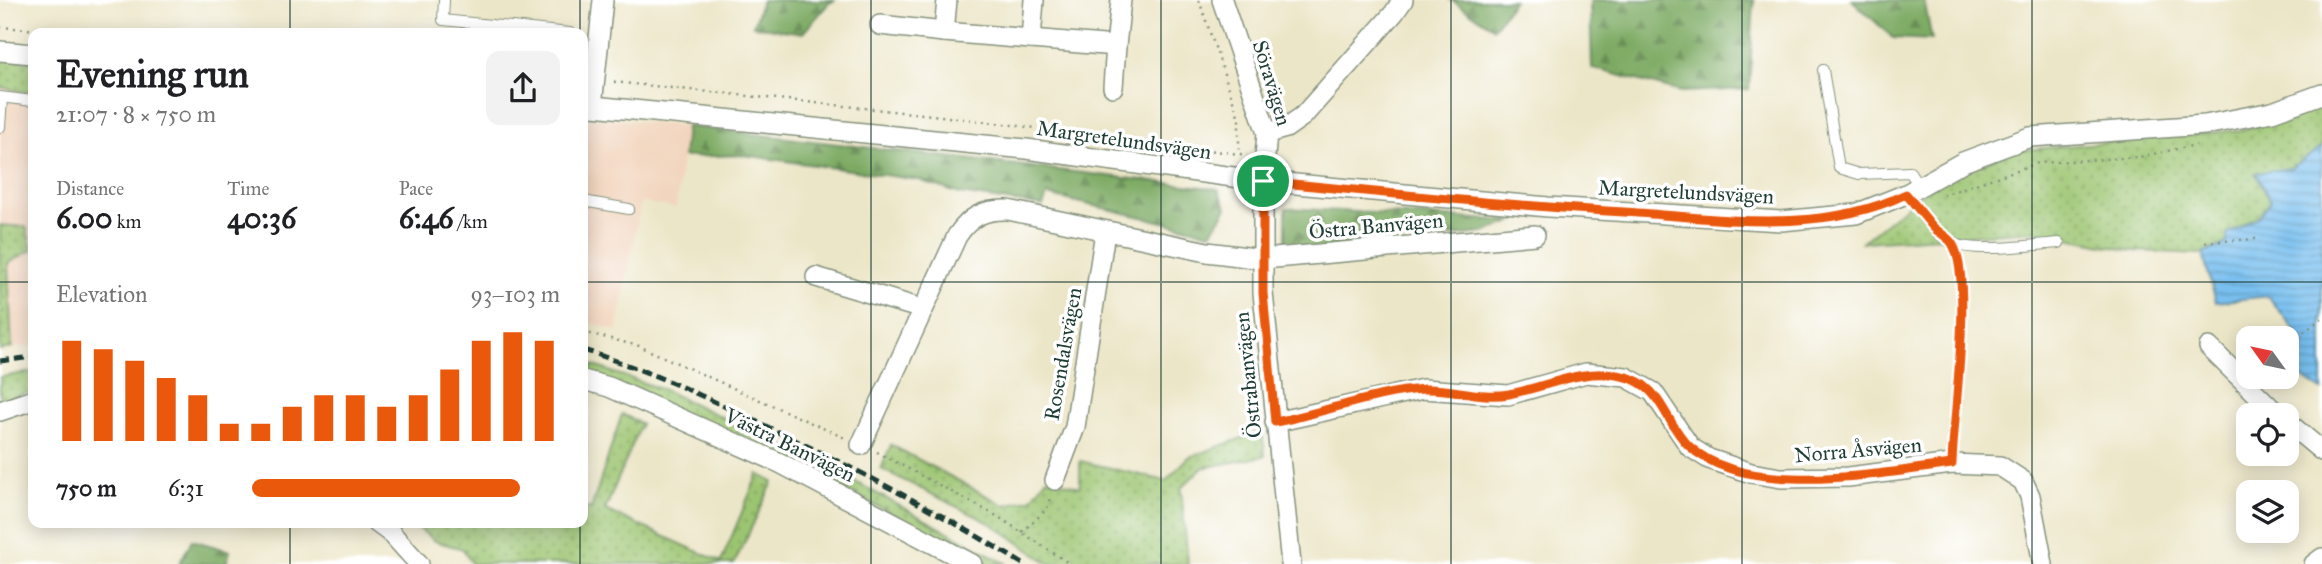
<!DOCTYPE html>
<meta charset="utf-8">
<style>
body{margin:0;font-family:"IM FELL Great Primer",serif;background:#f2f2f2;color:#202124;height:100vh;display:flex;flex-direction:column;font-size:26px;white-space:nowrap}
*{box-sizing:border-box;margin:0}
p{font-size:23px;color:#757577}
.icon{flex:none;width:38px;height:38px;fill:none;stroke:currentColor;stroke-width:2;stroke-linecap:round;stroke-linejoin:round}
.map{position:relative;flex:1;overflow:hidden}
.details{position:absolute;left:28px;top:28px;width:560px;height:500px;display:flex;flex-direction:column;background:#fff;border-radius:14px;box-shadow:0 4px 18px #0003}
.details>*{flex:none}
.needle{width:46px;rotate:303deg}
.tools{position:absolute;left:2236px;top:326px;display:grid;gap:14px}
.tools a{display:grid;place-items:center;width:63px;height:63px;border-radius:14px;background:#fff;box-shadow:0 4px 18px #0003;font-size:35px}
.pin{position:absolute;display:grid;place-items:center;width:60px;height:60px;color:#fff;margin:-30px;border:4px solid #fff;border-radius:50%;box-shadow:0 2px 7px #0007}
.round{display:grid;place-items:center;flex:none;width:74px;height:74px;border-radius:14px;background:#f2f2f2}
.headline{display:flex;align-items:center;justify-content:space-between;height:119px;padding:0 28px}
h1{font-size:38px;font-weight:700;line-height:52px}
.figures{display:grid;grid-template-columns:repeat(3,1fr);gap:10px;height:119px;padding:7px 28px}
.figures div{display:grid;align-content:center}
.figures b{font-size:30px;font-weight:700}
.figures small{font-size:19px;font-weight:400}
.figures p{font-size:19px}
.chart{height:196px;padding:14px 28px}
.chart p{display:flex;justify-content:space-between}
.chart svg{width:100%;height:126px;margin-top:7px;stroke:#ea580c;stroke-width:6}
ul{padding:0 28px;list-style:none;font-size:23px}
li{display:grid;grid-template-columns:112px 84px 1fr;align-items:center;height:52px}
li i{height:18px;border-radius:9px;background:#ea580c}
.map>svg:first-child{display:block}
.built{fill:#f2d5be}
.green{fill:url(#green-dots);stroke:#5e8152;stroke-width:2}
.forest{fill:url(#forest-firs);stroke:#4e744c;stroke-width:2}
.water{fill:url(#water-rules);stroke:#4c7e92;stroke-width:2}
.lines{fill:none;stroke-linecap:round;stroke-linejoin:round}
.service-casing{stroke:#86927e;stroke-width:12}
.minor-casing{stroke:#86927e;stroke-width:22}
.path{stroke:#86927e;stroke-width:2.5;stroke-dasharray:2 5;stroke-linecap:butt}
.service{stroke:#fff;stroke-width:10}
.minor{stroke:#fff;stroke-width:19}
.rail{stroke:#1f3d34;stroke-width:5;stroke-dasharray:10 5;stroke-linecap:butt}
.route-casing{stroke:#fff;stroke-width:14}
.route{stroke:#ea580c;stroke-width:9}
.grid{fill:none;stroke:#1f3d34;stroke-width:2;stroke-opacity:0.55}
.labels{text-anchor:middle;stroke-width:7;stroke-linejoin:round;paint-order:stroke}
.street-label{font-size:21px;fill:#1f3d34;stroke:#fff}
</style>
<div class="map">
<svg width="2322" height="564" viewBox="0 0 2322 564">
<defs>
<pattern id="green-dots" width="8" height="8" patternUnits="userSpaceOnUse" patternTransform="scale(1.75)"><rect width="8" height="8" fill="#9cc571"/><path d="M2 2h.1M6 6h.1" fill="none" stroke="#7fa15e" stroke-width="1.8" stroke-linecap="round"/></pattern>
<pattern id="forest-firs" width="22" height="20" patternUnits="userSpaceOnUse" patternTransform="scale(1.75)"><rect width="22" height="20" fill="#7daa63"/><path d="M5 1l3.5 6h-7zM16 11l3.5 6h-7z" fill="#668c52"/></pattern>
<pattern id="water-rules" width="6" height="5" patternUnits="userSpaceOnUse" patternTransform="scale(1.75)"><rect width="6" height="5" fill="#79c0f0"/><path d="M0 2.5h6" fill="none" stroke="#639dc3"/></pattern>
</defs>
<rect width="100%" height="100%" fill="#fff"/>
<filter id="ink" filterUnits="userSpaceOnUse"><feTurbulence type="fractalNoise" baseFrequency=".0143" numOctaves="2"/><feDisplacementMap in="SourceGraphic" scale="14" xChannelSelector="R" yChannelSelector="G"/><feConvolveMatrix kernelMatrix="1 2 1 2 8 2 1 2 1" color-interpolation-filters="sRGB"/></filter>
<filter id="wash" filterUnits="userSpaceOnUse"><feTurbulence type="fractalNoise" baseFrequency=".00686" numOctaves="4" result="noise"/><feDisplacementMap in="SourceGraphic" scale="28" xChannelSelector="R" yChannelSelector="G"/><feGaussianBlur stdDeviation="1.57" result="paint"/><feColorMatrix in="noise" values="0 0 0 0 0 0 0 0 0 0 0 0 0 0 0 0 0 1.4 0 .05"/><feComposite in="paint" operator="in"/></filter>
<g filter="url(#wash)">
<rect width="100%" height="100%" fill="#ece6c8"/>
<g class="built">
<polygon points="0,87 33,94 33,346 12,348 8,262 26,227 0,225"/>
<polygon points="583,116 686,126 676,208 641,202 617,331 583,320"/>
</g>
<g class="green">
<polygon points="0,58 33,62 33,94 0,87"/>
<polygon points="2322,106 2322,147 2291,168 2255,173 2271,201 2259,216 2227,234 2227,243 2203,254 2133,251 2033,231 1862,242 1935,183 2012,151 2241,130"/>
<polygon points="0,225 26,227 32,250 8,263 12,348 0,350"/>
<polygon points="583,362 664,390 824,465 1007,564 989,564 844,489 583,374"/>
<polygon points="33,372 33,391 0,401 0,377"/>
<polygon points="622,414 641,424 605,510 721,562 758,474 773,482 734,564 472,564 463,549 435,541 412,523 583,523 583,507 591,509"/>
<polygon points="1262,431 1265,456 1202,468 1181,488 1188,564 1050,564 992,524 881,469 891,445 1004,505 1031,499 1047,478 1080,487 1080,461 1166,481 1189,457"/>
</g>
<g class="forest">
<polygon points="762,0 836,0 829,3 803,33 753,26"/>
<polygon points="1451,0 1514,0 1494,28"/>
<polygon points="1590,0 1754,0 1749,89 1681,92 1592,68"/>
<polygon points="1852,0 1924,0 1932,40 1893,38"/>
<polygon points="686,126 1218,189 1227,208 1211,233 1047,195 1043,206 960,194 919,180 744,155 683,157"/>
<polygon points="1286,208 1514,221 1483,233 1312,250 1286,246"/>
<polygon points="192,540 230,551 226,564 179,564"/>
</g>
<polygon class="water" points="2322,147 2322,390 2295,373 2305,343 2268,296 2216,302 2203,254 2227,243 2227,235 2259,216 2271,201 2256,173 2291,168"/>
</g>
<g filter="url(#ink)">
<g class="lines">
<defs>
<g id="service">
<polyline points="444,0 443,20 570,33"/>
<polyline points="1823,70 1839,168 1859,174 1910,172 1919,186"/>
<polyline points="0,97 33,101"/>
<polyline points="0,127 2,98"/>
<path d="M1906,194C1920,209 1932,232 1950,242C1973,254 2032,245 2059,243"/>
<polyline points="583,201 629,209"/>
</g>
<g id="minor">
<polyline points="1222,0 1267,133 1263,181 1263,293 1291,564"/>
<polyline points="880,25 944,32 947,0"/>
<polyline points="944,32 1031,39 1034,0"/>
<polyline points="1031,39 1116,46 1113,87"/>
<polyline points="1116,46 1121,0"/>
<polyline points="0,51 33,54"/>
<polyline points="583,105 1026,149 1263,181 1548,207 1781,221 1856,214 1906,194 1963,162 2030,137 2205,125 2272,112 2322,94"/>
<polyline points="592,106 603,0"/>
<polyline points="1267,133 1286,128 1303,116 1394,13 1403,0"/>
<polyline points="816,277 922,309"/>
<polyline points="2209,347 2278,415"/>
<polyline points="583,380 609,387 780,463 972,564"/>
<polyline points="0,411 33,400"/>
<polyline points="1275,422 1423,389 1508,395 1586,373 1626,377 1653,392 1690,447 1709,459 1751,473 1781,478 1848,477 1952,464 2000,466 2023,481 2030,496 2043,564"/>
<polyline points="2287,422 2322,451"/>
<path d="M861,445L957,236C970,216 985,209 1008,210L1207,252L1263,259L1535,235"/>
<polyline points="1055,480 1075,427 1105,232"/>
<polyline points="377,523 392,534 419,564"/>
<polyline points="2314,564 2322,558"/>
</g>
</defs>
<use href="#service" class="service-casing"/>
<use href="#minor" class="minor-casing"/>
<g class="path">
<polyline points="1199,0 1239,118 1239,154"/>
<polyline points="0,27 78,33"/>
<polyline points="614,82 941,116 1247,155"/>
<polyline points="1943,195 2038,163 2139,157 2196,145"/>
<polyline points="2205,242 2256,239"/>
<polyline points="583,332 639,346 845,438"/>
<polyline points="2287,345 2322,318"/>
<polyline points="1952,447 1961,305 1956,259"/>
<polyline points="877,452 997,516 1070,564"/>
<polyline points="1022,532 1047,509 1050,497"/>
</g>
<use href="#service" class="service"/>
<use href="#minor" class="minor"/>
<g class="rail">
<path d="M583,350C649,370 712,400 774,430C860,471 943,514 1023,564"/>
<polyline points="0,361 33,357"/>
</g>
</g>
</g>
<g class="lines" filter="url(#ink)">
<defs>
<path id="route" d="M1263,181C1383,193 1503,205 1624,212C1717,218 1820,236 1906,194C1915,205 1924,216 1933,227C1939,233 1950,238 1953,245C1973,280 1953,418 1952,464C1882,473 1746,499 1689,446C1664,422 1662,384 1622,376C1582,367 1548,387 1509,394C1481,399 1453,388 1425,389C1374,392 1325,413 1275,422L1263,293Z"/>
</defs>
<use href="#route" class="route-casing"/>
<use href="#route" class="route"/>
</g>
<path class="grid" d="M290,0V33M580,0V33M871,0V564M1161,0V564M1451,0V564M1742,0V564M2032,0V564M0,282H33M583,282H2322M290,523V564M580,523V564"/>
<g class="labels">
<g class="street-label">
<text transform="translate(1272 83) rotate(73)" y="7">Söravägen</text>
<text transform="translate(1124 140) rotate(8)" y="7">Margretelundsvägen</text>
<text transform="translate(1686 192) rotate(3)" y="7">Margretelundsvägen</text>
<text transform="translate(1376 226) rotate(-5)" y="7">Östra Banvägen</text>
<text transform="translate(1063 354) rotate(-80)" y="7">Rosendalsvägen</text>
<text transform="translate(1248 375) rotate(-96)" y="7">Östrabanvägen</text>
<text transform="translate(790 445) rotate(26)" y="7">Västra Banvägen</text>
<text transform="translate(1858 450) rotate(-5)" y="7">Norra Åsvägen</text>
</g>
</g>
</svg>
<div class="tools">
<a><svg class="needle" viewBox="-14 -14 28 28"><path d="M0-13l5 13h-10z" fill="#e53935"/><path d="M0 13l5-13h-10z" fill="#757577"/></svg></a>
<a><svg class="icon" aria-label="locate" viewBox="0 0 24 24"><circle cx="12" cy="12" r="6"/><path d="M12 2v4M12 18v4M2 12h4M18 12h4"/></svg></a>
<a><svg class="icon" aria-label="layers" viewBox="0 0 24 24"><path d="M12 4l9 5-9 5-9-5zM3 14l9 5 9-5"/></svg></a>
</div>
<div class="pin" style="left:1263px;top:181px;background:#1e9e55"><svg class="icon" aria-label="arrive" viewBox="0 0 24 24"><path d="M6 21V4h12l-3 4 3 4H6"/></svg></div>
<section class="details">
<div class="headline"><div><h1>Evening run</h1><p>21:07 · 8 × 750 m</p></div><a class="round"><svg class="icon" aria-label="share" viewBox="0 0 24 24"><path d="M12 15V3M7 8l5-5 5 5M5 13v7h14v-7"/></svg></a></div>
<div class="figures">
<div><p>Distance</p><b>6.00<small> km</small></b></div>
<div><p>Time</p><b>40:36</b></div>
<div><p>Pace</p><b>6:46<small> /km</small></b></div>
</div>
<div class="chart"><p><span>Elevation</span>93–103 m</p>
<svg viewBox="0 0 160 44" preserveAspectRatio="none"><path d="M5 44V9M15 44V12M25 44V16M35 44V22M45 44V28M55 44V38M65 44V38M75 44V32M85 44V28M95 44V28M105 44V32M115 44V28M125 44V19M135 44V9M145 44V6M155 44V9"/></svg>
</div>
<ul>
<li><b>750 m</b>6:31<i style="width:87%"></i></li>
</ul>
</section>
</div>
